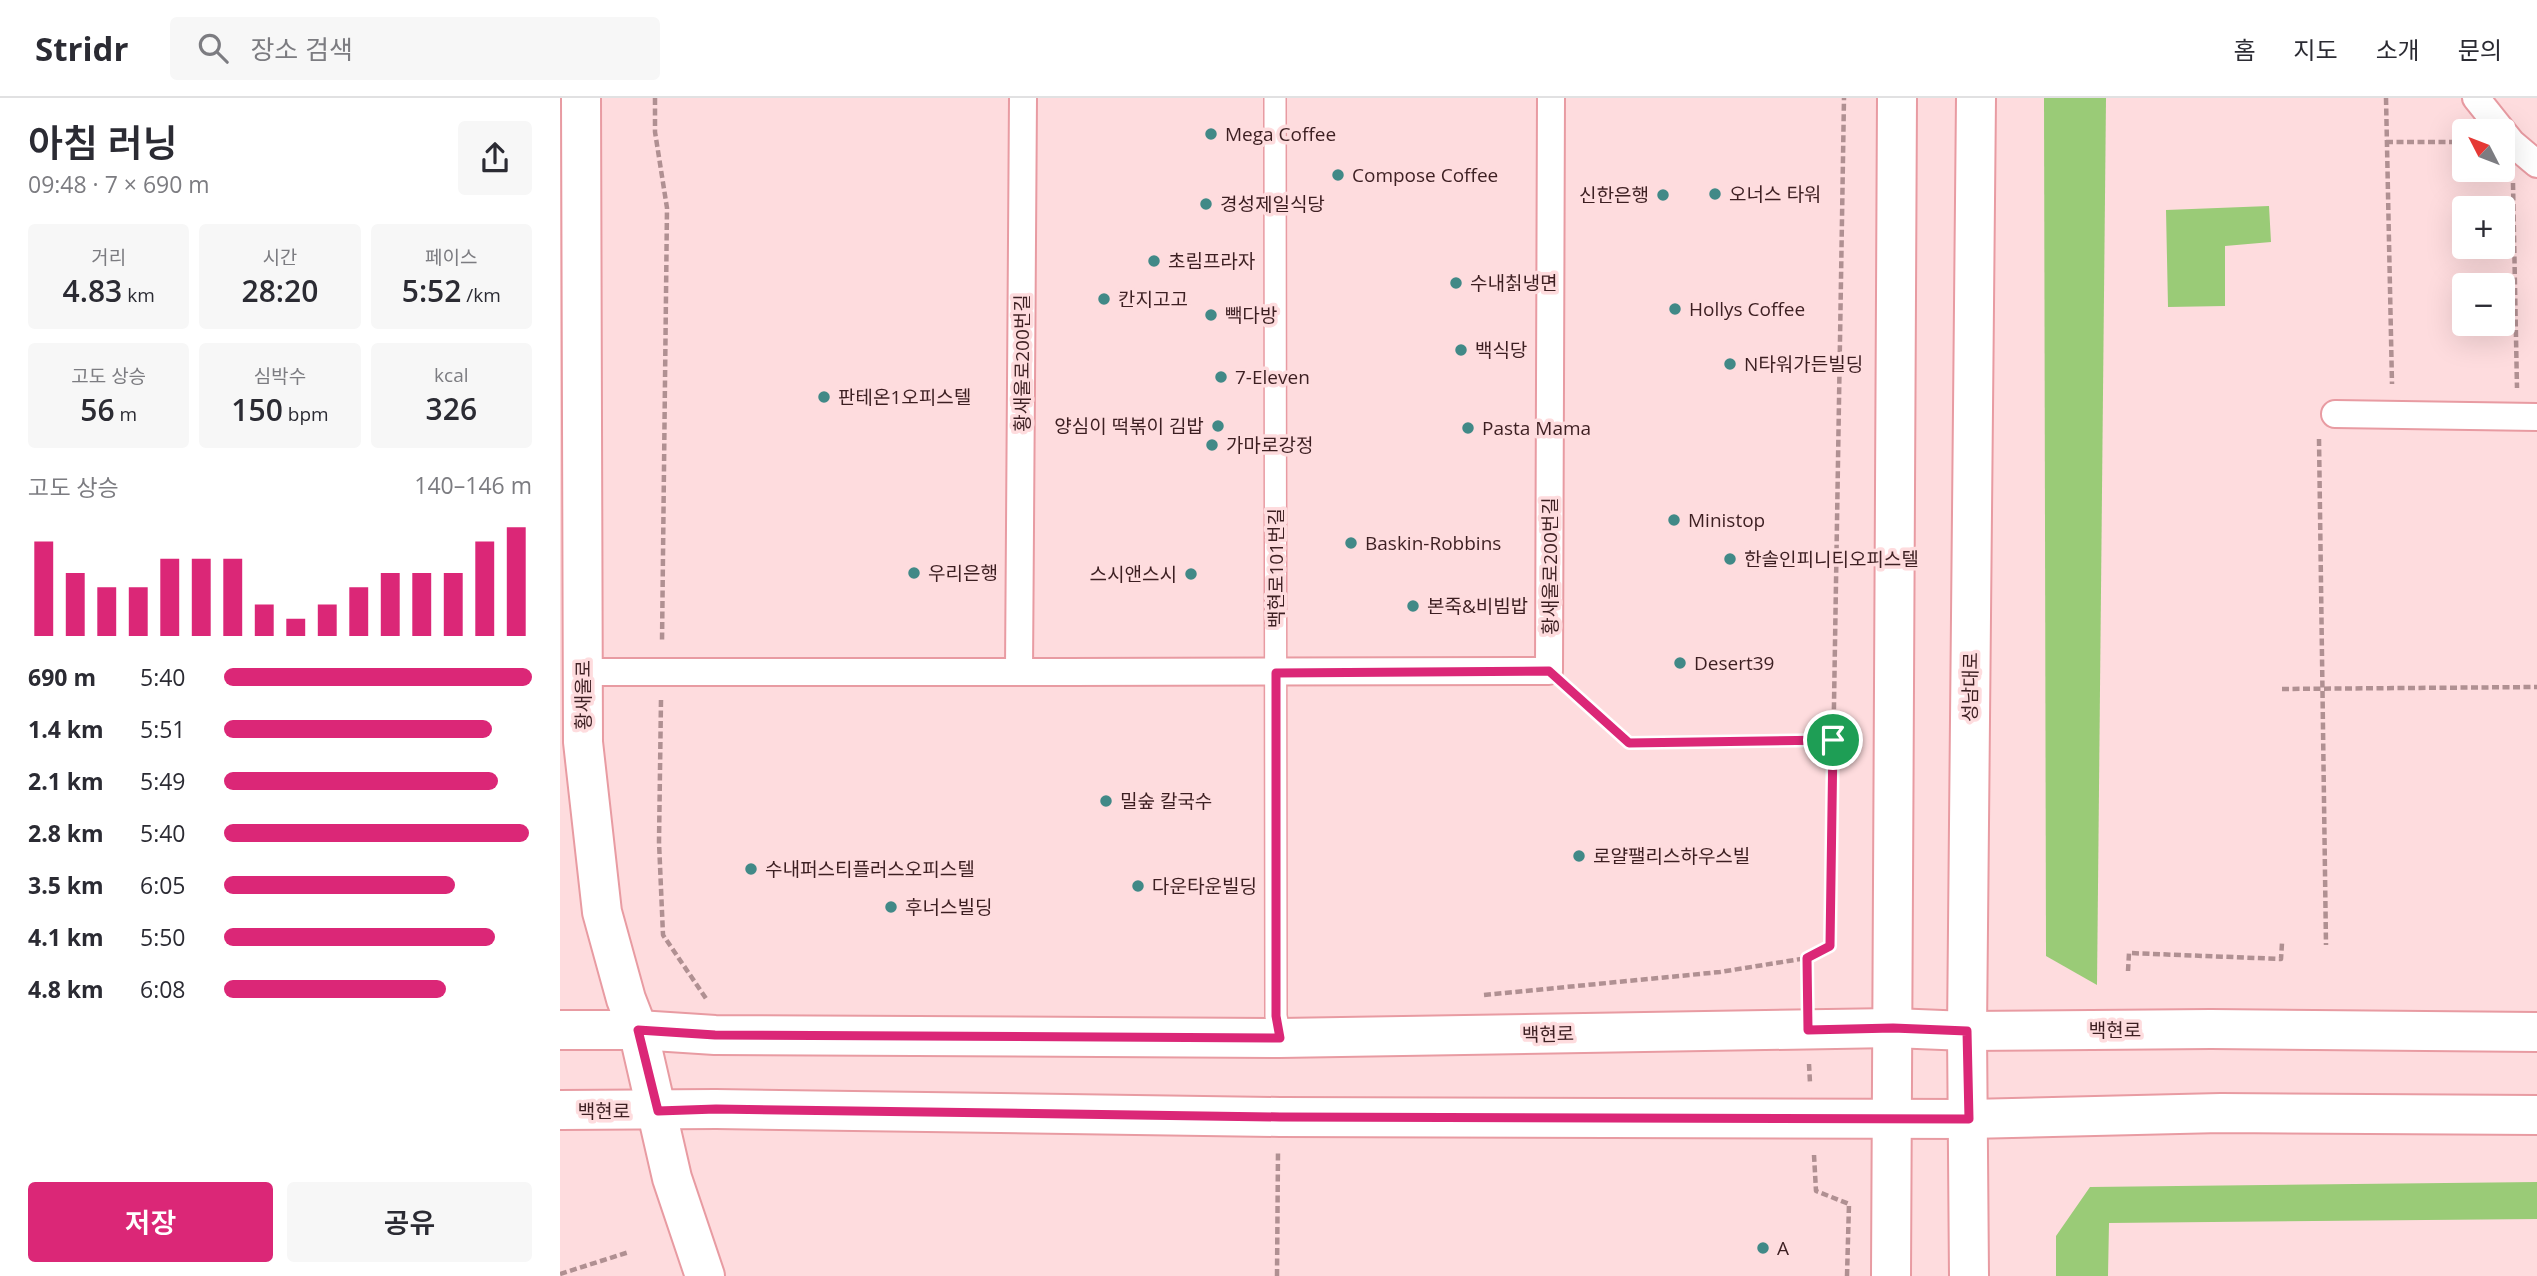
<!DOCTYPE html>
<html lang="ko">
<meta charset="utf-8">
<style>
body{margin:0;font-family:"Open Sans","Noto Sans KR",sans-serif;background:#f7f7f7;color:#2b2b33;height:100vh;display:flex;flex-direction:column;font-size:26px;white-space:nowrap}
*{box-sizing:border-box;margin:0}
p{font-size:23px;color:#7c7c81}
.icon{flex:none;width:38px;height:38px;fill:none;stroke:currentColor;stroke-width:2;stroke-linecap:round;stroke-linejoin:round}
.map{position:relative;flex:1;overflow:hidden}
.sheet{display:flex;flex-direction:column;background:#fff;width:560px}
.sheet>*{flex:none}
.needle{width:46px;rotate:312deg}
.fabs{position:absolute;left:1892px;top:21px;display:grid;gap:14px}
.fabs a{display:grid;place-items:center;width:63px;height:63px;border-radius:7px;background:#fff;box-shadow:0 7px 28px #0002;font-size:35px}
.pin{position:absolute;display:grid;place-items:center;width:60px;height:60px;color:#fff;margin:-30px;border:4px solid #fff;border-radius:50%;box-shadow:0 2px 7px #0007}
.round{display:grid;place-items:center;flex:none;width:74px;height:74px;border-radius:7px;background:#f7f7f7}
.head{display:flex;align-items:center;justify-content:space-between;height:119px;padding:0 28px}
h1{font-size:38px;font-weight:600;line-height:52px}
.stats{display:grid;grid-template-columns:repeat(3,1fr);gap:10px;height:119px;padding:7px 28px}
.stats div{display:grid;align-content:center;border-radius:7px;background:#f7f7f7;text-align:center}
.stats b{font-size:30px;font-weight:600}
.stats small{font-size:19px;font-weight:400}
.stats p{font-size:19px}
.chart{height:196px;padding:14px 28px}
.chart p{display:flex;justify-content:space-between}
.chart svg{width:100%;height:126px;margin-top:7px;stroke:#db2777;stroke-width:6}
.button{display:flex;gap:14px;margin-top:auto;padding:14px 28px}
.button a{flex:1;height:80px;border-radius:7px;background:#db2777;color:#fff;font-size:28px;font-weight:600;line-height:80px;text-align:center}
.button a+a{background:#f7f7f7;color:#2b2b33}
ul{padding:0 28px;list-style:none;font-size:23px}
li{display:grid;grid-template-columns:112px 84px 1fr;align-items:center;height:52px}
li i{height:18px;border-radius:9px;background:#db2777}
header{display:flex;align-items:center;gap:42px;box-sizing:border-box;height:98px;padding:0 35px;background:#fff;border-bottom:2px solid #e1e1e2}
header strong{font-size:33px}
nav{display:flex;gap:38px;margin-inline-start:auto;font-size:24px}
.search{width:490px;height:63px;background:#f7f7f7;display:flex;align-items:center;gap:18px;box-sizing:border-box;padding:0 24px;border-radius:7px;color:#7c7c81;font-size:26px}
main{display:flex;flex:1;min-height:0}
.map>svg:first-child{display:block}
.green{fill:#9acb77}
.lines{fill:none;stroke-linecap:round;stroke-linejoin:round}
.pedestrian-casing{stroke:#e89ba2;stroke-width:24}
.minor-casing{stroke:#e89ba2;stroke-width:30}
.secondary-casing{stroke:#e89ba2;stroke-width:42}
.primary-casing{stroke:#e89ba2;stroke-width:42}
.path{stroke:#b09092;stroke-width:4.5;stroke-dasharray:7 3.5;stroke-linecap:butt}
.pedestrian{stroke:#fff;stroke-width:21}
.minor{stroke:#fff;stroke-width:26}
.secondary{stroke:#fff;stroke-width:38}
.primary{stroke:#fff;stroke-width:38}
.route-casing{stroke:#fff;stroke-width:14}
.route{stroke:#db2777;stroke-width:9}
.poi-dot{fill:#418987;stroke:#fedcde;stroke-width:2.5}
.labels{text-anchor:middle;stroke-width:7;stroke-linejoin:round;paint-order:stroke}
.poi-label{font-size:19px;fill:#3d1f22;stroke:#fedcde;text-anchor:start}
.street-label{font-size:19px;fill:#3d1f22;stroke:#fedcde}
</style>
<header>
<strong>Stridr</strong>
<div class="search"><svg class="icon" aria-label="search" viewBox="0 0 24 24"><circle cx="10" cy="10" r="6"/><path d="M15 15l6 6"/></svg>장소 검색</div>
<nav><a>홈</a><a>지도</a><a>소개</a><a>문의</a></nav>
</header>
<main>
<section class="sheet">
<div class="head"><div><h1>아침 러닝</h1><p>09:48 · 7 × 690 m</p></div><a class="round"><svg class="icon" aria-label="share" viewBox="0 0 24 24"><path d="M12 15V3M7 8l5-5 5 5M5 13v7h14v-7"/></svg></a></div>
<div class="stats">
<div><p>거리</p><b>4.83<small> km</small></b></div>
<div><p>시간</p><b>28:20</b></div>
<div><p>페이스</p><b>5:52<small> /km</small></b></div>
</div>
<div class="stats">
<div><p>고도 상승</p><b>56<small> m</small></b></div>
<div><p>심박수</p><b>150<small> bpm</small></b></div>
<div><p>kcal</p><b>326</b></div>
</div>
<div class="chart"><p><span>고도 상승</span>140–146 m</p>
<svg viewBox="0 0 160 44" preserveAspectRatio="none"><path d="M5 44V11M15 44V22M25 44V27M35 44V27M45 44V17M55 44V17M65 44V17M75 44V33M85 44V38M95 44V33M105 44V27M115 44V22M125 44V22M135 44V22M145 44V11M155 44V6"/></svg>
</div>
<ul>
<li><b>690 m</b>5:40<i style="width:100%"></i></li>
<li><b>1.4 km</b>5:51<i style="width:87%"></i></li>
<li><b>2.1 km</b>5:49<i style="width:89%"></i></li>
<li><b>2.8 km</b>5:40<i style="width:99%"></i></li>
<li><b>3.5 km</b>6:05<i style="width:75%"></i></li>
<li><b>4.1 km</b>5:50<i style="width:88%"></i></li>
<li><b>4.8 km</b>6:08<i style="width:72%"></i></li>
</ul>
<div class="button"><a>저장</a><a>공유</a></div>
</section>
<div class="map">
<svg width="1977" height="1178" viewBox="0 0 1977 1178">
<rect width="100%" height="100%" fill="#fedcde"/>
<g class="green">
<polygon points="1484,0 1546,0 1537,887 1486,858"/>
<polygon points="1709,108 1711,144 1665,148 1665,208 1608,209 1606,112"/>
<polygon points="1977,1084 1977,1121 1549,1125 1548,1178 1496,1178 1496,1138 1530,1089"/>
</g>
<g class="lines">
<defs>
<polyline id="pedestrian" points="715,0 716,918 720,940"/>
<g id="minor">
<polyline points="1916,0 1952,45 1977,66"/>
<polyline points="1775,316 1977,319"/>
<polyline points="459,572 463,0"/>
<path d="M24,574C346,572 667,576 989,573L991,0"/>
</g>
<g id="secondary">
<polyline points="21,0 23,644 42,814 66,901 78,932 112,1080 145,1178"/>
<polyline points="0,932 78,932 155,937 720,940 1333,930 1407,933 1651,931 1977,934"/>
<polyline points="0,1012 156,1011 720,1019 1409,1021 1661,1015 1977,1017"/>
</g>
<g id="primary">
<polyline points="1331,1178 1337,0"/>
<polyline points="1409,1178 1407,933 1416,0"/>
</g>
</defs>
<use href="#pedestrian" class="pedestrian-casing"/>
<use href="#minor" class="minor-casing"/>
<use href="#secondary" class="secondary-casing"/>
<use href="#primary" class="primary-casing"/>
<g class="path">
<polyline points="95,0 95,34 107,110 102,544"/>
<polyline points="1826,0 1832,286"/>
<polyline points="1826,44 1904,44"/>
<polyline points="1953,85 1957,290"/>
<polyline points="1759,341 1766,847"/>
<polyline points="1722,591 1977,589"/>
<polyline points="1011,592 1069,645 1273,642"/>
<polyline points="101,602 99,744 103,837 147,902"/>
<polyline points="1247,860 1248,898"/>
<polyline points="1568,873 1569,855 1721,861 1722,845"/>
<polyline points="924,897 1160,874 1247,860 1270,848 1284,0"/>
<polyline points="1249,966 1250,985"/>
<polyline points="1254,1057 1256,1093 1289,1106 1287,1178"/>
<polyline points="0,1176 69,1154"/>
<polyline points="717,1178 718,1053"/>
</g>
<use href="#pedestrian" class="pedestrian"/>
<use href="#minor" class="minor"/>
<use href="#secondary" class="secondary"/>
<use href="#primary" class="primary"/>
</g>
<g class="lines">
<defs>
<polygon id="route" points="989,573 1069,645 1273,642 1270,848 1247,860 1248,932 1333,930 1407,933 1409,1021 720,1019 156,1011 98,1013 78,932 155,937 720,940 716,918 716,575"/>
</defs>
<use href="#route" class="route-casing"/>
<use href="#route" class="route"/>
</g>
<g class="poi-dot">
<circle cx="651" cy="36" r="7"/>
<circle cx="778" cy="77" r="7"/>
<circle cx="1155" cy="96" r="7"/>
<circle cx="1103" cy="97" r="7"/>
<circle cx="646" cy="106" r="7"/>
<circle cx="594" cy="163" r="7"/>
<circle cx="896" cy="185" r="7"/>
<circle cx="544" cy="201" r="7"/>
<circle cx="1115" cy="211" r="7"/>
<circle cx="651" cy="217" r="7"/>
<circle cx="901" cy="252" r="7"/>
<circle cx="1170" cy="266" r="7"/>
<circle cx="661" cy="279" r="7"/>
<circle cx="264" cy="299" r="7"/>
<circle cx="658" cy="328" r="7"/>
<circle cx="908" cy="330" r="7"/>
<circle cx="652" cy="347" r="7"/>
<circle cx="1114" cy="422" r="7"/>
<circle cx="791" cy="445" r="7"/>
<circle cx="1170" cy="461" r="7"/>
<circle cx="354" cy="475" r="7"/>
<circle cx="631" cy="476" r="7"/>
<circle cx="853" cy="508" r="7"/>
<circle cx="1120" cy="565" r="7"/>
<circle cx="546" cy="703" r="7"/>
<circle cx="1019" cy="758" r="7"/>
<circle cx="191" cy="771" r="7"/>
<circle cx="578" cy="788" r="7"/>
<circle cx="331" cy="809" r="7"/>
<circle cx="1203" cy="1150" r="7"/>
</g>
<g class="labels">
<g class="poi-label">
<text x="665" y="43">Mega Coffee</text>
<text x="792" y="84">Compose Coffee</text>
<text x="1169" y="103">오너스 타워</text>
<text x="1089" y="104" text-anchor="end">신한은행</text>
<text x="660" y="113">경성제일식당</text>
<text x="608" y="170">초림프라자</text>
<text x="910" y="192">수내칡냉면</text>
<text x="558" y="208">칸지고고</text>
<text x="1129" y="218">Hollys Coffee</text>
<text x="665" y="224">빽다방</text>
<text x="915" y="259">백식당</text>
<text x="1184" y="273">N타워가든빌딩</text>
<text x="675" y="286">7-Eleven</text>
<text x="278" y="306">판테온1오피스텔</text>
<text x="644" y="335" text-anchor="end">양심이 떡볶이 김밥</text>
<text x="922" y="337">Pasta Mama</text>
<text x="666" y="354">가마로강정</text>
<text x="1128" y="429">Ministop</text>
<text x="805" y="452">Baskin-Robbins</text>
<text x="1184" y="468">한솔인피니티오피스텔</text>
<text x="368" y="482">우리은행</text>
<text x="617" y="483" text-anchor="end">스시앤스시</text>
<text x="867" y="515">본죽&amp;비빔밥</text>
<text x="1134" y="572">Desert39</text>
<text x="560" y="710">밀숲 칼국수</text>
<text x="1033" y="765">로얄팰리스하우스빌</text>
<text x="205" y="778">수내퍼스티플러스오피스텔</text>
<text x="592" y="795">다운타운빌딩</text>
<text x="345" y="816">후너스빌딩</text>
<text x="1217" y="1157">A</text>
</g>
<g class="street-label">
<text transform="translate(462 265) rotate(-90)" y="7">황새울로200번길</text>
<text transform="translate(990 468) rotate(-90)" y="7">황새울로200번길</text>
<text transform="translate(716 470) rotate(-90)" y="7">백현로101번길</text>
<text transform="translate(1410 589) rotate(-89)" y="7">성남대로</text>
<text transform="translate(23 597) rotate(-90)" y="7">황새울로</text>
<text x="1555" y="939">백현로</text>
<text transform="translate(988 936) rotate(-1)" y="7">백현로</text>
<text x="44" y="1020">백현로</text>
</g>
</g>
</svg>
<div class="fabs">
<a><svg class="needle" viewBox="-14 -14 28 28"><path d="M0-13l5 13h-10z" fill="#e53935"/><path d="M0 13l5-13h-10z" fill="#7c7c81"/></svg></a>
<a>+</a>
<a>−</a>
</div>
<div class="pin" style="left:1273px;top:642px;background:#1e9e55"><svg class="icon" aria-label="arrive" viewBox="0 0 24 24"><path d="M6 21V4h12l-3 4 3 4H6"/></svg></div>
</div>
</main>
